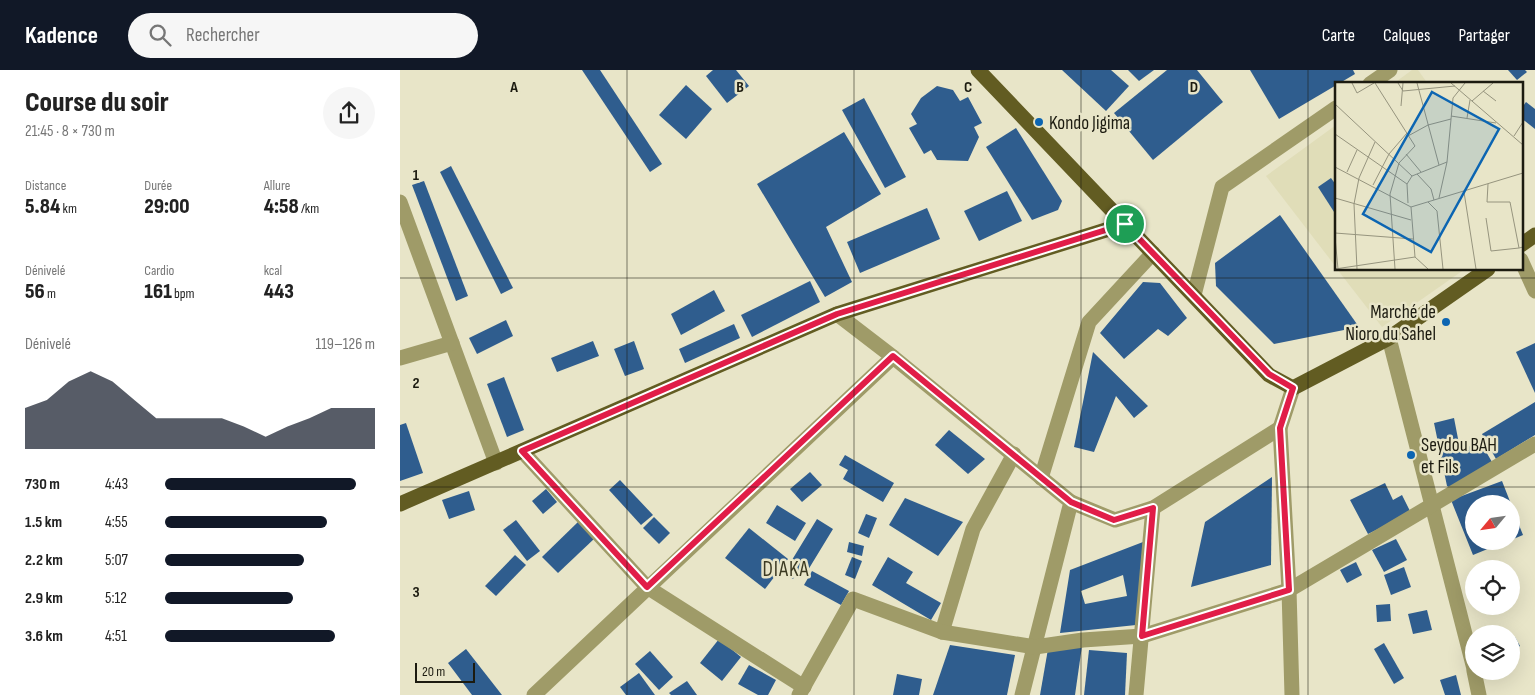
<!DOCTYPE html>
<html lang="fr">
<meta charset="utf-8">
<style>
body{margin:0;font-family:"Sofia Sans Condensed",sans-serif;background:#f6f6f6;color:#222;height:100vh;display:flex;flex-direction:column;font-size:19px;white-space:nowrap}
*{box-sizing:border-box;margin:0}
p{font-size:16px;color:#767676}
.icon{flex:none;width:28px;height:28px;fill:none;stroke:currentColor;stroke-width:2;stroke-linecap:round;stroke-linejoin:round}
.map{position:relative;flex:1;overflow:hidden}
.side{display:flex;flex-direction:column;background:#fff;width:400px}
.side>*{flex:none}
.needle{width:32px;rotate:241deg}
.buttons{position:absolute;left:1065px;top:425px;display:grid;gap:10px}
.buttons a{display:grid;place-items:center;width:55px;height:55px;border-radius:50%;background:#fff;box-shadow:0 5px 20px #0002;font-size:25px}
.scale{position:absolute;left:15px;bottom:12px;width:60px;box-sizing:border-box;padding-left:5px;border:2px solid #1c1b10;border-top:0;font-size:14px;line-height:18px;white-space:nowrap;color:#1c1b10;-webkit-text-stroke:4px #e8e5c8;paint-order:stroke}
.pin{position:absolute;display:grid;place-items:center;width:42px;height:42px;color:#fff;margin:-21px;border:2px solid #fff;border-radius:50%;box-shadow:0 1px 5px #0007}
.round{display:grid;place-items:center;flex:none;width:52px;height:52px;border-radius:26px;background:#f6f6f6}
.summary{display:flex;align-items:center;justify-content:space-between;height:85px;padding:0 25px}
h1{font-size:28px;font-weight:800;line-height:38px}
.figures{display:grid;grid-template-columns:repeat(3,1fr);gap:8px;height:85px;padding:5px 25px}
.figures div{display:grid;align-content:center}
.figures b{font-size:21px;font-weight:800}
.figures small{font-size:14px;font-weight:400}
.figures p{font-size:14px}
.chart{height:140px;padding:10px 25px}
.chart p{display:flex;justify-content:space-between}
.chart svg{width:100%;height:90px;margin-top:5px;fill:#111827;opacity:.7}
ul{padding:0 25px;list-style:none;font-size:16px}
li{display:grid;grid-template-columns:80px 60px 1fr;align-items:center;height:38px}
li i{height:12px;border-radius:6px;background:#111827}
header{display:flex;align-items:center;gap:30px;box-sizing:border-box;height:70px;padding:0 25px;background:#111827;color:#fff}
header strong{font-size:24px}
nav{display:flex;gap:28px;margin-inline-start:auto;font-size:18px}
.search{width:350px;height:45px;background:#f6f6f6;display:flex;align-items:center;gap:12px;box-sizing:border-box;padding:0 18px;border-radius:28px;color:#767676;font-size:19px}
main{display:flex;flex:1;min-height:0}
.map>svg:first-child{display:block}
.built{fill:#e0ddb8}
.building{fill:#2f5d8e;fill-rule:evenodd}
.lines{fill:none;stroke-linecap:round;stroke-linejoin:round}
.minor{stroke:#9f9b68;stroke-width:15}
.major{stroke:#625c22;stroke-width:15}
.route-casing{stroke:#fff;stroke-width:10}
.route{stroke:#e11d48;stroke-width:6}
.grid{fill:none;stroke:#1c1b10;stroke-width:1;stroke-opacity:0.55}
.poi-dot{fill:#0c65b2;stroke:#e8e5c8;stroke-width:2}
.labels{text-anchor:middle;stroke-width:5;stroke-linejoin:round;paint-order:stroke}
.poi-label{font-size:19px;fill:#1c1b10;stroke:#e8e5c8;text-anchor:start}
.quarter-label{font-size:21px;letter-spacing:1px;fill:#3c3a22;stroke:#e8e5c8}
.inset-road{fill:none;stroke:#96947e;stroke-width:1}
.view{fill:#0c65b2;fill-opacity:0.15;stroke:#0c65b2;stroke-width:2.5}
.inset-edge{fill:none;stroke:#1c1b10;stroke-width:2.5}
.grid-label{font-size:16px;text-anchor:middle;font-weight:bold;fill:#1c1b10;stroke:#e8e5c8;stroke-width:5;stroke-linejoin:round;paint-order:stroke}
</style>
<header>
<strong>Kadence</strong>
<div class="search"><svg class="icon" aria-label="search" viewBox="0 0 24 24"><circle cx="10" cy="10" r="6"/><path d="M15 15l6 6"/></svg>Rechercher</div>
<nav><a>Carte</a><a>Calques</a><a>Partager</a></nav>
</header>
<main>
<section class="side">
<div class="summary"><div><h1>Course du soir</h1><p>21:45 · 8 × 730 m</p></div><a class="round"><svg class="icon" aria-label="share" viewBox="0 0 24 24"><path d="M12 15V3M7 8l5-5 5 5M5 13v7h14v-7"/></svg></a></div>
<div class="figures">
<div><p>Distance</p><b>5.84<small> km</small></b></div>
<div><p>Durée</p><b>29:00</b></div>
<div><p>Allure</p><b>4:58<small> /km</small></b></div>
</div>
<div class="figures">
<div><p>Dénivelé</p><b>56<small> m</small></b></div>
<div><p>Cardio</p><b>161<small> bpm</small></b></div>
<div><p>kcal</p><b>443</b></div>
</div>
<div class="chart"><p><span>Dénivelé</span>119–126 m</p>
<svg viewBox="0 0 160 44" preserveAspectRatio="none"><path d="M0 44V24L10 20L20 11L30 6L40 11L50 20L60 29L70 29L80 29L90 29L100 33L110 38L120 33L130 29L140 24L150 24L160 24V44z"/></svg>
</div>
<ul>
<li><b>730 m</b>4:43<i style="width:91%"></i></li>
<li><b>1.5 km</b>4:55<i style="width:77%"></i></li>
<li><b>2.2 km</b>5:07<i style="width:66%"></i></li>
<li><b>2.9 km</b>5:12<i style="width:61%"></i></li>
<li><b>3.6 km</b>4:51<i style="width:81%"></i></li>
</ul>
</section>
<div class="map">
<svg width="1135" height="625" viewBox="0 0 1135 625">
<rect width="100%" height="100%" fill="#e8e5c8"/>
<g class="built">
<polygon points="1012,0 1018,0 1028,14 993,14"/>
<polygon points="936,55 936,197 866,106"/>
<polygon points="937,199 1065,199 982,257"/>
</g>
<g class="building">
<polygon points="182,0 200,0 262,94 250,102"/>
<polygon points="313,0 336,0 349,16 327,33 306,6"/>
<polygon points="662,0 711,0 729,16 706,41"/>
<polygon points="728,0 754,0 739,11"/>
<polygon points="767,0 797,0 823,32 753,90 714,43"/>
<polygon points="850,0 953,0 955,4 879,49"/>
<polygon points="1108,0 1125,0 1127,2 1117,10"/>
<polygon points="286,15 312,39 286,69 259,45"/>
<polygon points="537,16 553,20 560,31 568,27 582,53 574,57 579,67 568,91 537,90 531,80 524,84 509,58 517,54 511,44 521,28"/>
<polygon points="464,28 506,107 485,118 442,40"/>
<polygon points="1126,32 1135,39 1135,59 1121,48 1121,39"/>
<polygon points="616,58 662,131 658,140 632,150 586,77"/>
<polygon points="444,62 481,124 426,157 452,212 425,227 357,114"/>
<polygon points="51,96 113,218 101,224 40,102"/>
<polygon points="931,108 936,115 936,145 918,117"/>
<polygon points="24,111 68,226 56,231 12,115"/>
<polygon points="607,121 622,151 579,171 564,141"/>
<polygon points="527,138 540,169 460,203 447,172"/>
<polygon points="880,145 959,257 874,274 816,216 815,193"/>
<polygon points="410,211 420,232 352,267 341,245"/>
<polygon points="743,212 760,213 787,248 768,266 758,259 724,289 700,263"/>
<polygon points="314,220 325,241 281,265 271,244"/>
<polygon points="106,250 113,266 77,284 69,268"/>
<polygon points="334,254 340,268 285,293 279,279"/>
<polygon points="193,271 199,286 157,302 151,288"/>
<polygon points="234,271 244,299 225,306 214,279"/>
<polygon points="1135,273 1135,323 1116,282"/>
<polygon points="693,282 748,336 734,348 716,326 694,382 674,377"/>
<polygon points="104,307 124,360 107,367 87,314"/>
<polygon points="1135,332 1135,365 1096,389 1082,364"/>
<polygon points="1054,348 1060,379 1081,373 1092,392 1051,418 1047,416 1034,353"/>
<polygon points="6,353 23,403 0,411 0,355"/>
<polygon points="549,360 585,389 568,404 535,375"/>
<polygon points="445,385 494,413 483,432 443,409 448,400 439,395"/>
<polygon points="410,402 422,415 402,432 390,419"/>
<polygon points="872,407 871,495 791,517 805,452"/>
<polygon points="220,410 253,445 241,455 209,420"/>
<polygon points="1102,411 1111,434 1074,434 1074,471 1107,471 1073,485 1051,430"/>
<polygon points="985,413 993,430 1002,425 1011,443 968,464 950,430"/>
<polygon points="146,419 157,432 143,444 132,431"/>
<polygon points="69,421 75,440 49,449 42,430"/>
<polygon points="505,428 563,452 538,486 489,455"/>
<polygon points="377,435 406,453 395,471 366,453"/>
<polygon points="1111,435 1123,465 1111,470"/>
<polygon points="466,444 477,448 469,468 458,463"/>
<polygon points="254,447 270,463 259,474 243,458"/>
<polygon points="417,449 433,459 405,505 398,501 393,509 384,503"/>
<polygon points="116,450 140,481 127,491 103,460"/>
<polygon points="179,451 195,468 158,503 142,487"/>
<polygon points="349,458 388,489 365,519 325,488"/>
<polygon points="996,469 1007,490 984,502 972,480"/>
<polygon points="449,472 464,476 462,486 447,482"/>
<path d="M743,472L736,555L660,563L670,500ZM723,505L727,526L685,534L681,521Z"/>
<polygon points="115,485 126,495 96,526 85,516"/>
<polygon points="452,487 462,491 455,509 445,505"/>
<polygon points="488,487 513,502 506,513 541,533 531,550 472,515"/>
<polygon points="956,492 962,505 947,513 940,500"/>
<polygon points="1004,497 1011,517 991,525 984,505"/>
<polygon points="412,501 449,521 441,535 404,515"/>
<polygon points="990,534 991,551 977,552 976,535"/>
<polygon points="1027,540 1032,560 1013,564 1008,544"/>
<polygon points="1115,567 1120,576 1111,582 1111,569"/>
<polygon points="319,569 341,587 322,611 300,593"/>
<polygon points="984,573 1004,608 994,614 974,579"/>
<polygon points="550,575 615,585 607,625 533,625"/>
<polygon points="682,576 675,625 640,625 648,579"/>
<polygon points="66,579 102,625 72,625 48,593"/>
<polygon points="689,580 727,583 725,625 684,625"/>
<polygon points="250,581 273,607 259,620 235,594"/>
<polygon points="349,595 376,610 368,625 358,625 338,614"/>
<polygon points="239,603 255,625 226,625 220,617"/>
<polygon points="497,604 522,609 519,625 493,625"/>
<polygon points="1056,605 1061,625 1045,625 1040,610"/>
<polygon points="287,611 297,625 271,625 269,623"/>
</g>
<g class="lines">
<g class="minor">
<polyline points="970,14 990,0"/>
<polyline points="0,132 96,393"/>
<polyline points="1121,190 1135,221"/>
<polyline points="794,225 822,117 936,38"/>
<polyline points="437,244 493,287 671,432 622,625"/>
<polyline points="989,268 1074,599"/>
<polyline points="0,288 52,273"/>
<polyline points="122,381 247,517 404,617"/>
<polyline points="641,408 689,252 753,183"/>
<polyline points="671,432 715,450 753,438 880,358"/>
<polyline points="542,562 573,459 614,384"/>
<polyline points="1074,601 1079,625"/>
<polyline points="134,625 493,287"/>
<polyline points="399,625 453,529 542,562 635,577 683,570 742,566 889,520 1135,374"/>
<polyline points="736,625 753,438"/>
<polyline points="892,625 889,520 880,358 893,318"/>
</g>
<g class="major">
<polyline points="578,0 869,305 893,318 989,268 1088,199"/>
<polyline points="1121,175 1135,165"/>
<polyline points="0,434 437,244 725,154"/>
</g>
</g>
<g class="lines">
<defs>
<polygon id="route" points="725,154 869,304 893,318 880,358 889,520 742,566 753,438 714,450 671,432 493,286 247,517 122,381 437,244"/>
</defs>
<use href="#route" class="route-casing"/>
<use href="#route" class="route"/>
</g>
<path class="grid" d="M227,0V625M454,0V625M681,0V625M908,0V625M0,208H1135M0,417H1135"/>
<g class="poi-dot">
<circle cx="639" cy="52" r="5"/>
<circle cx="1046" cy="252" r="5"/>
<circle cx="1011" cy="385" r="5"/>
</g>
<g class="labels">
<g class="poi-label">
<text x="649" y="59">Kondo Jigima</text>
<text x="1036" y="248" text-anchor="end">Marché de<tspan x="1036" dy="22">Nioro du Sahel</tspan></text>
<text x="1021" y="381">Seydou BAH<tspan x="1021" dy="22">et Fils</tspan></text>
</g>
<g class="quarter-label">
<text x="386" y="506">DIAKA</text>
</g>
</g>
<g transform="translate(935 12)">
<rect width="188" height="188" fill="#e8e5c8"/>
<path class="inset-road" d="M17,1L22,11L39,1M40,1L80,64L64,81L55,112L60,187M63,1L68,9L120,4M82,1L104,83M116,1L188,63M148,9L161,19M137,19L158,1M0,22L77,94L112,80M66,24L68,1M116,34L161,41M132,36L135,18M0,52L72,102M73,54L93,43L116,37M179,54L188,40M71,72L86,90M0,85L76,125M12,90L22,68M82,92L96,107L99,118M153,102L152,120H175L184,166L188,165M38,103L54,72L72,51M129,110L141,187M0,116L76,138M104,116L112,80L118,16L130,1M93,120L102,129L108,187M73,121L72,102L77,94M151,136L156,169L184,166M0,151L78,157M0,155L3,187M80,175L93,187M0,187L80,175L76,125L188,91M22,187L19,122L24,96L40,60"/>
<path class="view" d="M97,10L164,47L96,170L28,132Z"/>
<rect width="188" height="188" class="inset-edge"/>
</g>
<g class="grid-label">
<text x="114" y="22">A</text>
<text x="340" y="22">B</text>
<text x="568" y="22">C</text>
<text x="794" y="22">D</text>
<text x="16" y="110">1</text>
<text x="16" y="318">2</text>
<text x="16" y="527">3</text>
</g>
</svg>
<div class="buttons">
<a><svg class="needle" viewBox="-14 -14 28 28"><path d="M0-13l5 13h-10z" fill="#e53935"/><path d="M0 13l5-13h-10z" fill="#767676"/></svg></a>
<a><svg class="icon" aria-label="locate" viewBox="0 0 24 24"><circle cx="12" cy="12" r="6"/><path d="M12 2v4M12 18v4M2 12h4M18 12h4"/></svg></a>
<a><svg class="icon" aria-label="layers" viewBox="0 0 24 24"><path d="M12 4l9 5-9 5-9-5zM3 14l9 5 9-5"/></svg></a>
</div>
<div class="scale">20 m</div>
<div class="pin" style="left:725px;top:154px;background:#1e9e55"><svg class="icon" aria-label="arrive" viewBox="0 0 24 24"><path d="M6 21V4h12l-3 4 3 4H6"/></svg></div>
</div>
</main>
